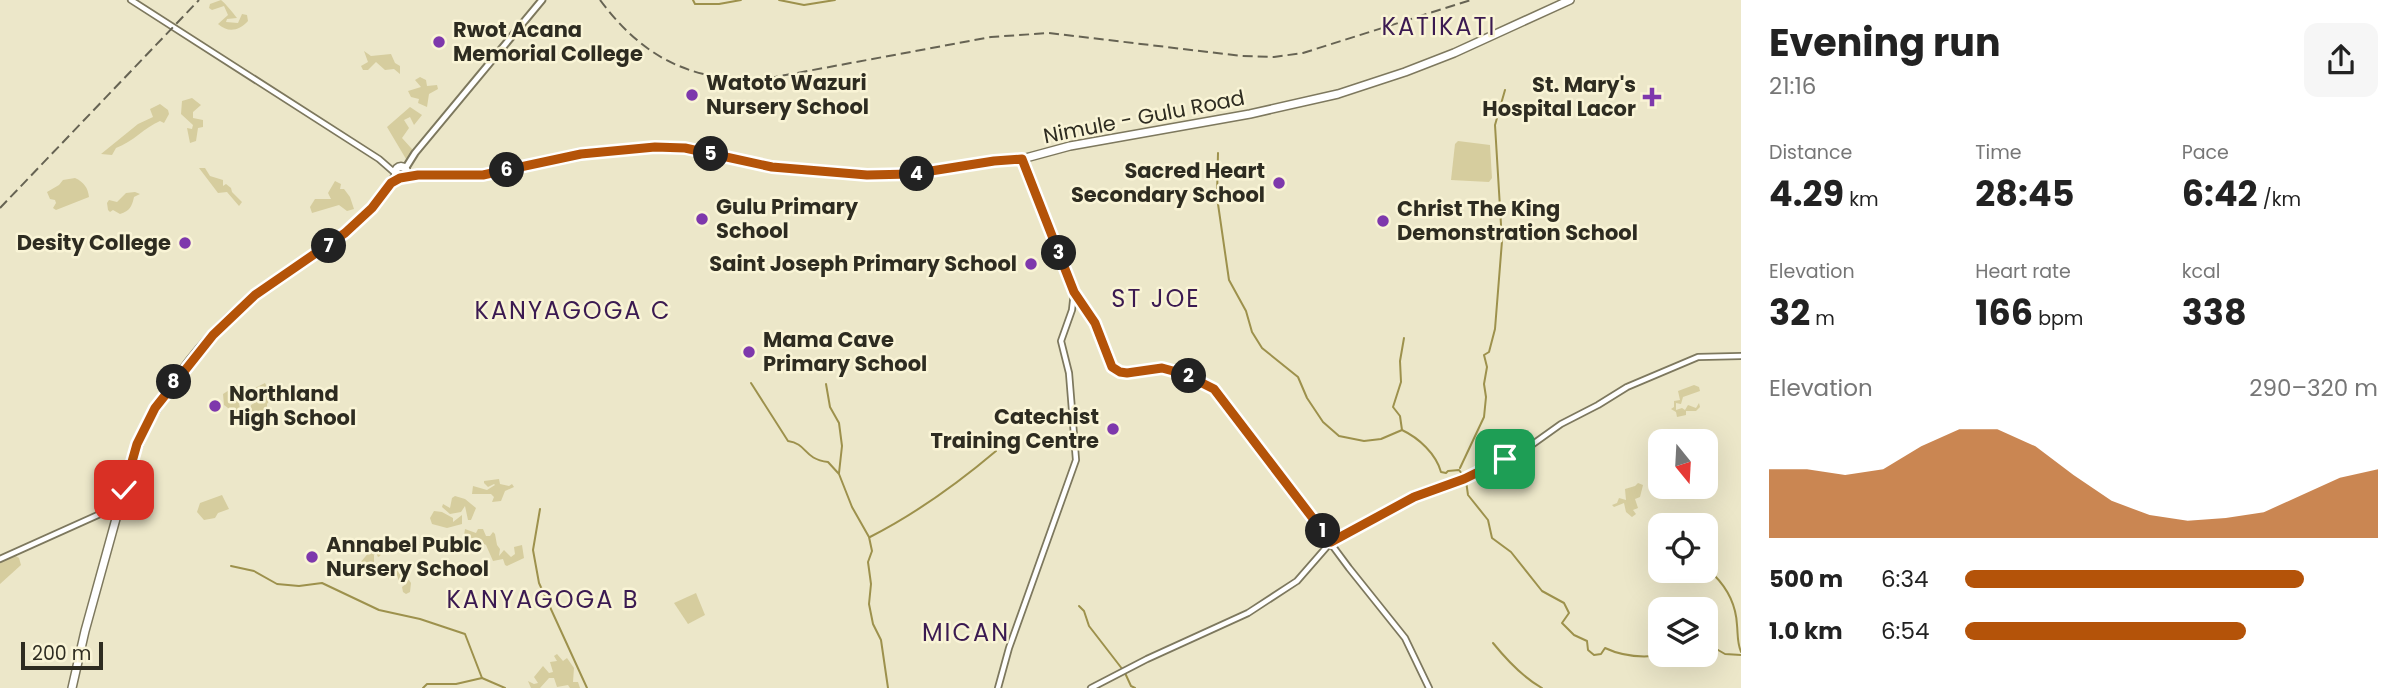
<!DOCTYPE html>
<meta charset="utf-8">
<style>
body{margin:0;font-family:Poppins,sans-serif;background:#f6f6f6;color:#222;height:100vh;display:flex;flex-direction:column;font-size:26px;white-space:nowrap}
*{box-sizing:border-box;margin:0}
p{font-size:23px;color:#767676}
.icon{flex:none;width:38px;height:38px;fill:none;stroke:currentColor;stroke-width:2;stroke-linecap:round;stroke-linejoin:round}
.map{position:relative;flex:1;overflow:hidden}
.details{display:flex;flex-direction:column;background:#fff;width:665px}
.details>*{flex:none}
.needle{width:46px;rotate:162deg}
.controls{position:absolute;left:1648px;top:429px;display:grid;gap:14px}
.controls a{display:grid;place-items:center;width:70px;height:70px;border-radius:14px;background:#fff;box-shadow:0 7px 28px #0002;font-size:35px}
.scale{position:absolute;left:21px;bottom:18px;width:82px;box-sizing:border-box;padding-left:7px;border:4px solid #2e2c21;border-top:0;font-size:19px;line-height:24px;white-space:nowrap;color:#2e2c21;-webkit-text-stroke:5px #f9f4d6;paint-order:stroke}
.pin{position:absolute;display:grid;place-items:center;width:60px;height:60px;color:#fff;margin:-30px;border-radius:14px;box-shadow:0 4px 10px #0006}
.km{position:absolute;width:35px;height:35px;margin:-18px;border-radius:50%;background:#222;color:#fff;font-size:19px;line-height:35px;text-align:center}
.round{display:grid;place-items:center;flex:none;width:74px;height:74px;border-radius:14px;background:#f6f6f6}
.overview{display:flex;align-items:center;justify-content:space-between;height:119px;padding:0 28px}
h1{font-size:38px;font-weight:700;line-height:52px}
.metrics{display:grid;grid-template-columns:repeat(3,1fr);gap:10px;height:119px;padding:7px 28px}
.metrics div{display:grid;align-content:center}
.metrics b{font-size:35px;font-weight:700}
.metrics small{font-size:19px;font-weight:400}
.metrics p{font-size:19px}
.chart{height:196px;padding:14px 28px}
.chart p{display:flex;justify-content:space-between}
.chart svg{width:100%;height:126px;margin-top:7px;fill:#b45309;opacity:.7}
ul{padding:0 28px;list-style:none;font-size:23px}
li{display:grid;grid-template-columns:112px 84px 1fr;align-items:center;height:52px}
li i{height:18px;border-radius:9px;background:#b45309}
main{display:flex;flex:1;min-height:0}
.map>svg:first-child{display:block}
.green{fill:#d6cd9e}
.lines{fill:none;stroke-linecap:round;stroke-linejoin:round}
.stream{stroke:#9d914c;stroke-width:2}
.tertiary-casing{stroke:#7d785e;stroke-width:8}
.secondary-casing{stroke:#7d785e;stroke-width:9}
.primary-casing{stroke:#7d785e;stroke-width:10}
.tertiary{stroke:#fff;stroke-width:4.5}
.secondary{stroke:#fff;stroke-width:5}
.primary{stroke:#fff;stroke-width:7}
.rail{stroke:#666353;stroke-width:2;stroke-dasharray:10 5;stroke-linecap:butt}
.route-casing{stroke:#fff;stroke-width:14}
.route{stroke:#b45309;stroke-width:9}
.poi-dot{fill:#7e38ac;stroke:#f9f4d6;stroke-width:2.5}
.labels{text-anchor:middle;stroke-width:5;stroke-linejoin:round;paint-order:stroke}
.poi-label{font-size:21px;font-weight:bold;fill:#2e2c21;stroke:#f9f4d6;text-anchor:start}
.street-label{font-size:21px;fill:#2e2c21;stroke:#f9f4d6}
.quarter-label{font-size:24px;letter-spacing:2px;fill:#3b1a51;stroke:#f9f4d6}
</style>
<main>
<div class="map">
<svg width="1741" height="688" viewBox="0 0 1741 688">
<rect width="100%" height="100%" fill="#ece7c9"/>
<g class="green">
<path d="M221,0C224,2 234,14 237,18L227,19L226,22L238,23L242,14L247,15L248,21C239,31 228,33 218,24L228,15L224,6L212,10L209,8L210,4Z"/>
<polygon points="364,51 371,56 391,54 395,63 400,66 400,74 394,69 385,70 376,62 368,70 363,70 361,66 368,62"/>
<polygon points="420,77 426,80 427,86 437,85 438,89 429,94 427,107 418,103 419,99 411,97 408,91 421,87 415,80"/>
<polygon points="192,98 201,105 193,112 193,118 203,120 203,127 198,128 196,141 190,143 187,128 192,129 193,125 181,114 182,101"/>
<path d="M160,104L168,110L169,114L164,123L160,121C145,127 133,142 116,148L112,155L101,154L138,124L153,117L150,109Z"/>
<polygon points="410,107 422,115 414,125 410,117 404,120 409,128 402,138 412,149 412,153 406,159 387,127"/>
<polygon points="1458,141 1490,145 1492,178 1489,182 1451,180 1455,144"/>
<polygon points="199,168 205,168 210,176 223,180 223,186 226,184 231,188 232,192 242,202 239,206 227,192 218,193"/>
<path d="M75,178C84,182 88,188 89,197L56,210L53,208L56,203L55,200L50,199L47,192L59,185L63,180Z"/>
<polygon points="335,181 341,184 340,189 344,189 350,197 354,209 347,211 339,205 312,213 310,207 315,199 331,199 328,193"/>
<path d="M135,192L140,194L134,197C132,206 130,211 120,214L113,210L110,212L108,210L107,203L109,200L117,202L126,193Z"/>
<polygon points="265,383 272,397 267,404 267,413 243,421 232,420 228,408 224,405 223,394 237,385 245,390 238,396 240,409 250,412 251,405 256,402 255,388"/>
<polygon points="1694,385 1699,387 1700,391 1683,397 1681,404 1676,403 1676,410 1682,408 1685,410 1688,405 1696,408 1699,403 1700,407 1696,411 1686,411 1686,415 1677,417 1676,412 1671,409 1674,407 1674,401 1680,400 1678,391"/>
<polygon points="499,479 500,484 509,486 512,484 514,487 505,491 501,501 492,502 494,497 491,494 472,494 473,486 487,490 495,485 494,484 488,487 484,483 484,481"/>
<polygon points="1638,483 1643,485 1640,497 1635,499 1638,508 1633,510 1636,514 1632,517 1626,512 1624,503 1614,507 1612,505 1617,503 1619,498 1626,500 1625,489 1635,486"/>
<polygon points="222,495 229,509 218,513 215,518 204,520 197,512 200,503"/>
<polygon points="455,496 465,499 476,508 471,520 468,520 465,506 461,512 450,514 442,507 443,504 450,508 452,498"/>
<polygon points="434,511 442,512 453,518 453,522 462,515 462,524 447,528 432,524 430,518"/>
<polygon points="465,529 476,533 478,529 483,529 486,536 490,536 493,532 495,534 497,545 500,549 499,556 504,550 511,557 515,554 514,547 522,545 524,558 507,566 505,565 503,559 493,561 486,545 480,542 480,540 464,536"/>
<polygon points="375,545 383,550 380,556 378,557 376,553 374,555 374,563 386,566 391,563 403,578 409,580 411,583 410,592 406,594 403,592 402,587 406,584 399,581 397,575 391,578 385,570 379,572 360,563"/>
<polygon points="14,555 19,558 21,565 0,584 0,562"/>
<polygon points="696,593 705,615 688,624 674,603"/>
<polygon points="557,654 563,661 567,658 574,668 573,682 578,682 580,688 570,688 568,685 557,687 554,678 549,678 540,688 531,688 528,681 534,684 538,683 534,677 543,666 549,673 553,672 550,662 557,661 554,656"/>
</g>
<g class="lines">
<g class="stream">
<polyline points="693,0 695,4 719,4 741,0"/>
<polyline points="779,0 804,5 835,0"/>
<path d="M1218,153L1217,197L1229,280L1246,311L1252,332L1262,348L1298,377L1307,398L1323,422L1339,436L1364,441L1381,439L1402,430C1419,438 1436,454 1441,472L1446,473L1448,471L1459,470L1462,474"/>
<path d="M751,383L788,441C808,444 803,459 828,462L839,474L852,507L869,537L872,551L868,562L871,584L869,604L873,624L881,640L888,688"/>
<polyline points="826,384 830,407 839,423 842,446 839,473"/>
<polyline points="1402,430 1400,416 1393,407 1401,382 1400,361 1404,338"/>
<polyline points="1460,468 1484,417 1486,397 1484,384 1487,367 1484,355 1489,352 1495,329 1502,241 1495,125 1505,90"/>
<path d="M1466,481L1468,495L1488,520L1492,538L1511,552L1542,591L1564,603L1569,613L1562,623L1574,635L1587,641L1588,650L1594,655L1601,654L1605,648C1624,657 1647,658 1668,654"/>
<polyline points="540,509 533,550 539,583 587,688"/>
<path d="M870,537C915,514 957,484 996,451"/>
<polyline points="231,566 254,571 277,584 299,586 322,583 379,610 420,619 465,634 482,678"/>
<path d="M1714,575C1728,589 1736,605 1737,625C1738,635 1737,642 1741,652"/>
<polyline points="1079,606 1084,611 1089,626 1123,670"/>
<path d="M1493,643C1506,659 1524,678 1542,688"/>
<polyline points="1706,643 1725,654 1741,655"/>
<polyline points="1125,673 1131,686 1135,688"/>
<polyline points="423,688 427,684 456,684 482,678 505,688"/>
</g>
<defs>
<g id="tertiary">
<polyline points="131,0 379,159 395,173"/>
<path d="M1074,292L1095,323L1114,369C1130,377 1141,368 1157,368C1182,367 1209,384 1225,401L1349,568L1405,638L1429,688"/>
<polyline points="0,559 120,505"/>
<polyline points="998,688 1009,648 1076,460 1069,373 1061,341 1072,310 1074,292 1022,160"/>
<polyline points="1091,688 1147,659 1248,613 1297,581 1331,542 1421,493 1464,479 1491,467 1533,444 1561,424 1598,405 1627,387 1698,357 1741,356"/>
</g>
<polyline id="secondary" points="405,169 415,153 542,0"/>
<g id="primary">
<circle cx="401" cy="172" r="5.5"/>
<polyline points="405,176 483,175 581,154 655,147 685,148 772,167 867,175 912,175 994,161 1022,159 1070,146 1250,114 1338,94 1405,72 1454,53 1570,0"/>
<path d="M72,688L85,631L130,468C151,403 203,334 258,293C308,256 364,230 396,175"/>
</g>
</defs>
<use href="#tertiary" class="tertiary-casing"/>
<use href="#secondary" class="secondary-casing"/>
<use href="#primary" class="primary-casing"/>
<use href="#tertiary" class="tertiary"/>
<use href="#secondary" class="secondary"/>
<use href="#primary" class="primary"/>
<g class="rail">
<path d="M600,0C643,57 688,80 759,80L991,37L1049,33L1242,56L1274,57L1303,53L1471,0"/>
<polyline points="0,208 199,0"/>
</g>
</g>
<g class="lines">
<defs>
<polyline id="route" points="124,490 137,444 155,408 213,335 255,295 345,233 372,208 391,183 400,178 418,175 483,175 581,154 655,147 685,148 772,167 867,175 912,174 994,161 1022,159 1074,292 1095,323 1112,367 1120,372 1127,373 1162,368 1184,374 1214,389 1331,542 1414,497 1464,479 1505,459"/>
</defs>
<use href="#route" class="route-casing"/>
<use href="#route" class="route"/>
</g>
<g class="poi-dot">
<circle cx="439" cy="42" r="7"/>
<circle cx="692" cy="95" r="7"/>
<path d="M1648.5 86.5h7v7h7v7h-7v7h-7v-7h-7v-7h7z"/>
<circle cx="1279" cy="183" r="7"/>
<circle cx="702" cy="219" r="7"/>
<circle cx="1383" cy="221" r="7"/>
<circle cx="185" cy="243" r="7"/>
<circle cx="1031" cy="264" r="7"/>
<circle cx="749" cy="352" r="7"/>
<circle cx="215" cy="406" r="7"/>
<circle cx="1113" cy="429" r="7"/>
<circle cx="312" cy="557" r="7"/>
</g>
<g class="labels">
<g class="poi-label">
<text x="453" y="37">Rwot Acana<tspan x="453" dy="24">Memorial College</tspan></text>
<text x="706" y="90">Watoto Wazuri<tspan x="706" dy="24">Nursery School</tspan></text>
<text x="1636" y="92" text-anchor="end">St. Mary's<tspan x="1636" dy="24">Hospital Lacor</tspan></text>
<text x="1265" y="178" text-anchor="end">Sacred Heart<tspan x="1265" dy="24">Secondary School</tspan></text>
<text x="716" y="214">Gulu Primary<tspan x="716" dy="24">School</tspan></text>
<text x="1397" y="216">Christ The King<tspan x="1397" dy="24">Demonstration School</tspan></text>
<text x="171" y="250" text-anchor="end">Desity College</text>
<text x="1017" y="271" text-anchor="end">Saint Joseph Primary School</text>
<text x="763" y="347">Mama Cave<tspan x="763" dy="24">Primary School</tspan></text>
<text x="229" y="401">Northland<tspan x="229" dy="24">High School</tspan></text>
<text x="1099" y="424" text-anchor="end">Catechist<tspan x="1099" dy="24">Training Centre</tspan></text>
<text x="326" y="552">Annabel Publc<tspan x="326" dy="24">Nursery School</tspan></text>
</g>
<g class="street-label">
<text transform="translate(1144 117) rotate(-11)" y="7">Nimule - Gulu Road</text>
</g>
<g class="quarter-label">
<text x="1439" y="35">KATIKATI</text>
<text x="1156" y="307">ST JOE</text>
<text x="573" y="319">KANYAGOGA C</text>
<text x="543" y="608">KANYAGOGA B</text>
<text x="966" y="641">MICAN</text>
</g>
</g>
</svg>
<div class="controls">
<a><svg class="needle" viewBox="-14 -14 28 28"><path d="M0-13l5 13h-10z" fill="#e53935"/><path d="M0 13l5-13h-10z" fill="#767676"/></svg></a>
<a><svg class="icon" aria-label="locate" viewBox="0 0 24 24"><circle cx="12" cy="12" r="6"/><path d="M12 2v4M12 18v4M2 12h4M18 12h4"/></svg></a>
<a><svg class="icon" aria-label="layers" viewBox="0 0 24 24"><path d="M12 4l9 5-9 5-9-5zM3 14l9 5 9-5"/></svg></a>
</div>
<div class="scale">200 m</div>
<div class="pin" style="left:1505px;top:459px;background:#1e9e55"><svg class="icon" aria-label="arrive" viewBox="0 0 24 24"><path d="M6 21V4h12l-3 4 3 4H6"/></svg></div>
<div class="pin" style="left:124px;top:490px;background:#d93025"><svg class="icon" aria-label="check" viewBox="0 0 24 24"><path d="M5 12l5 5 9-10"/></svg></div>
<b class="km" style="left:1323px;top:531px">1</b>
<b class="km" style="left:1189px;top:376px">2</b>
<b class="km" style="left:1059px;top:253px">3</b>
<b class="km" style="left:917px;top:174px">4</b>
<b class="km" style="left:711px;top:154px">5</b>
<b class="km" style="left:507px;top:170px">6</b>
<b class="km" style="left:329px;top:246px">7</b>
<b class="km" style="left:174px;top:382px">8</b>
</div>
<section class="details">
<div class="overview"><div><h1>Evening run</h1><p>21:16</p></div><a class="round"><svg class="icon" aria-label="share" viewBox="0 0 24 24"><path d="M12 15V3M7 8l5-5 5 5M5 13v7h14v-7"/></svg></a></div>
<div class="metrics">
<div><p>Distance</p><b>4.29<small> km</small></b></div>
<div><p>Time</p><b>28:45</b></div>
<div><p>Pace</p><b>6:42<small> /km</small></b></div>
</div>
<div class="metrics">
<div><p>Elevation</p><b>32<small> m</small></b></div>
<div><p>Heart rate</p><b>166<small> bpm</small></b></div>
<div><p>kcal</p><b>338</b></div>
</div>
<div class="chart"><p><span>Elevation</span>290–320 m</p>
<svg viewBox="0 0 160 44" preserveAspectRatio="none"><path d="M0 44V20L10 20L20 22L30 20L40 12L50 6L60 6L70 12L80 22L90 31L100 36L110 38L120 37L130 35L140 29L150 23L160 20V44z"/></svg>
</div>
<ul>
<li><b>500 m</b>6:34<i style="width:82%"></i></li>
<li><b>1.0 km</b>6:54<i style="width:68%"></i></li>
</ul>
</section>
</main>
